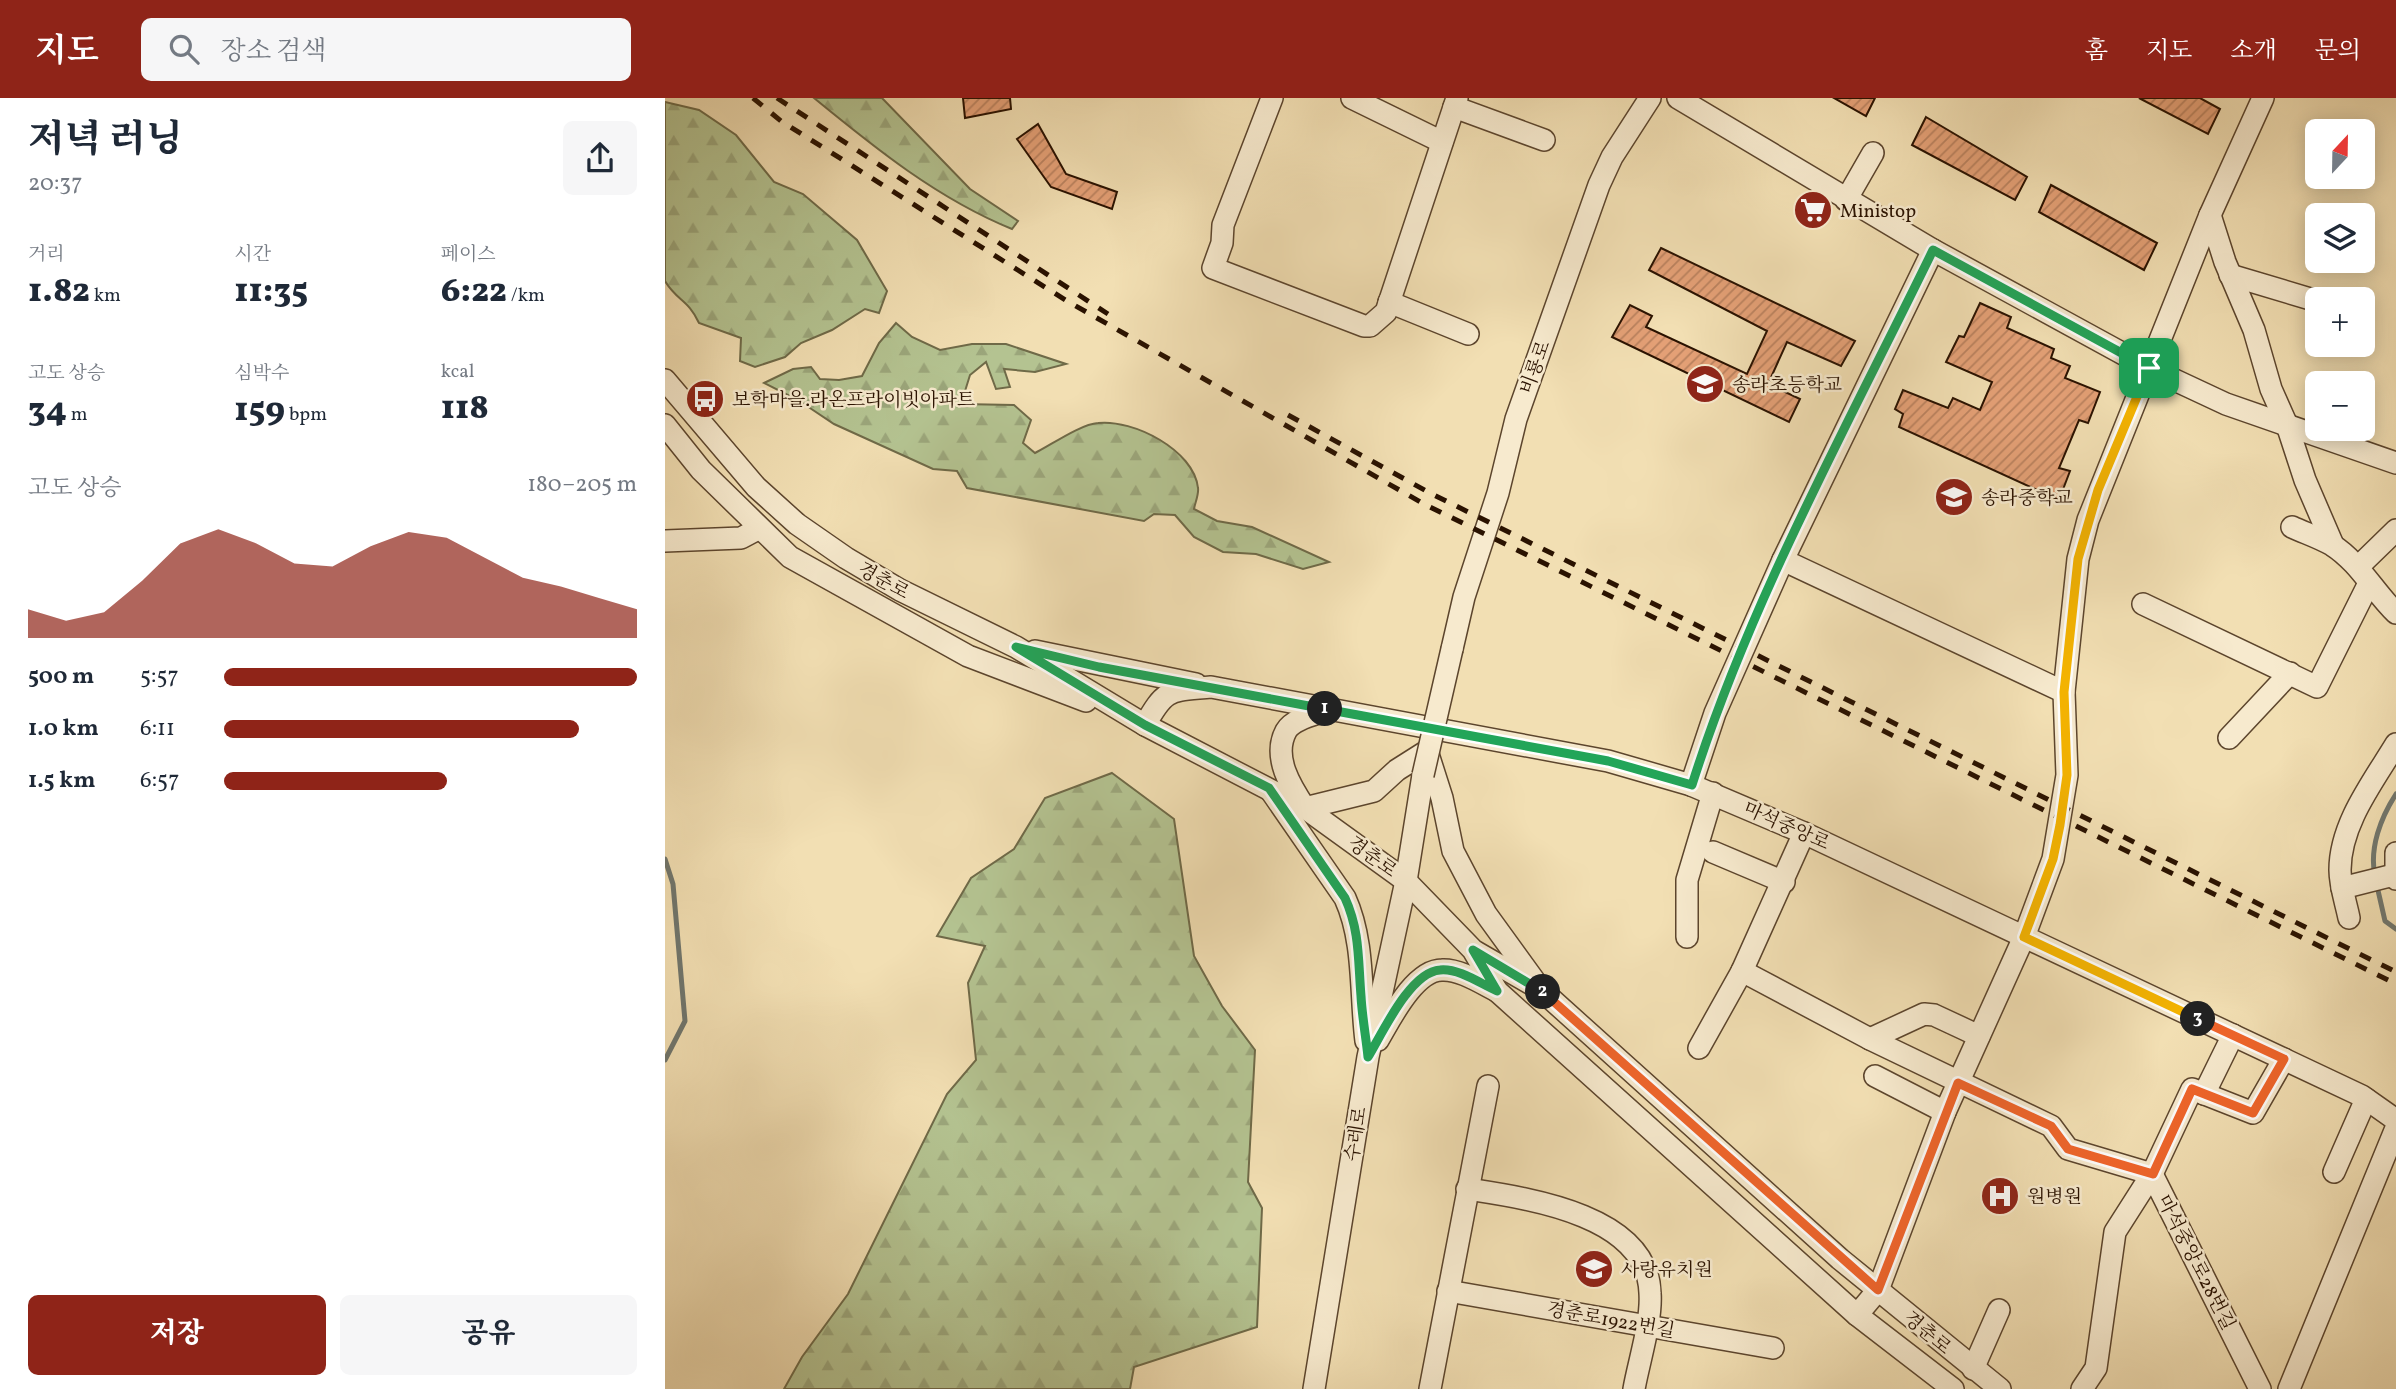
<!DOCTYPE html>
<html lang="ko">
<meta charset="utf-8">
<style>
body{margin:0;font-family:Vollkorn,"Noto Serif KR",serif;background:#f6f6f7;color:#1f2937;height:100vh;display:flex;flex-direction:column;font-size:26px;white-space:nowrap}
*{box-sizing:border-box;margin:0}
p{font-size:23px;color:#747a83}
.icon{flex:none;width:38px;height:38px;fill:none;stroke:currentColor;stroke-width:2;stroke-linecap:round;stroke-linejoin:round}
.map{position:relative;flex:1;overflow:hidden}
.sheet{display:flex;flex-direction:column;background:#fff;width:665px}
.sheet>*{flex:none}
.needle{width:46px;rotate:22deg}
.fabs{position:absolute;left:1640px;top:21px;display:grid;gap:14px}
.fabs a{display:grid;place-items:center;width:70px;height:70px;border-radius:10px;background:#fff;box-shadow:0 4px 18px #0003;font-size:35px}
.pin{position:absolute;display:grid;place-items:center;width:60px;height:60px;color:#fff;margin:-30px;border-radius:14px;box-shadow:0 4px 10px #0006}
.km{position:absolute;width:35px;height:35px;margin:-18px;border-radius:50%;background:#222;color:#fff;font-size:19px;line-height:35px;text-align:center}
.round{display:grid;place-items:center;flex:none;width:74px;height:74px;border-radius:10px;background:#f6f6f7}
.headline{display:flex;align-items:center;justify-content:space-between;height:119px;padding:0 28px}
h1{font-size:38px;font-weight:800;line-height:52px}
.metrics{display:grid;grid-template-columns:repeat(3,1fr);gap:10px;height:119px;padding:7px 28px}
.metrics div{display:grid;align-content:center}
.metrics b{font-size:35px;font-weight:800}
.metrics small{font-size:19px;font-weight:400}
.metrics p{font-size:19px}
.chart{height:196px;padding:14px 28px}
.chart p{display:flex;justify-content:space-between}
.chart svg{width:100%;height:126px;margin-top:7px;fill:#8f2418;opacity:.7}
.cta{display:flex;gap:14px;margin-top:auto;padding:14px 28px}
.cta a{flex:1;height:80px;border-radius:10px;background:#8f2418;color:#fff;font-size:28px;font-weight:800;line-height:80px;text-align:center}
.cta a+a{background:#f6f6f7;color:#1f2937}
ul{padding:0 28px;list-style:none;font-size:23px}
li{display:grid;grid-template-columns:112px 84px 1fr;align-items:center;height:52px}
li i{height:18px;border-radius:9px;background:#8f2418}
header{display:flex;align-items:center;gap:42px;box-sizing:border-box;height:98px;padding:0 35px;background:#8f2418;color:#fff}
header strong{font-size:33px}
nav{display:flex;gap:38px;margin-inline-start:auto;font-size:24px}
.search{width:490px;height:63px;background:#f6f6f7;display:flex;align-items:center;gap:18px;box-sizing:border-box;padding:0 24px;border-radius:10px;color:#747a83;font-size:26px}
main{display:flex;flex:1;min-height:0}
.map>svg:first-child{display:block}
.forest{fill:url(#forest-firs);stroke:#6f6a48;stroke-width:2}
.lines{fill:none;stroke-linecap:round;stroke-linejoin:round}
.stream{stroke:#71776e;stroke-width:5}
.building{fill:url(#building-hatch);stroke:#2a1200;stroke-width:2}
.minor-casing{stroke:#5c452d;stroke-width:24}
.minor{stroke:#f7eace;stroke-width:21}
.rail{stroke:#2a1200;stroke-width:5;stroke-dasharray:12 12;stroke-linecap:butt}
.minor-bridge-casing{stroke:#5c452d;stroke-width:24;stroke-linecap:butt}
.minor-bridge{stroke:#f7eace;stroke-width:21}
.split-1-casing{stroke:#fff;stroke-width:14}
.split-2-casing{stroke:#fff;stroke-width:14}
.split-3-casing{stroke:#fff;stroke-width:14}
.split-4-casing{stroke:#fff;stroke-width:14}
.split-1{stroke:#22a559;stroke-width:9}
.split-2{stroke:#22a559;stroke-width:9}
.split-3{stroke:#f0652b;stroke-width:9}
.split-4{stroke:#f5b400;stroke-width:9}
.labels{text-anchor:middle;stroke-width:5;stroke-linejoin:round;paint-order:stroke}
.poi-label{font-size:19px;fill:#2a1200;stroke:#f7eace;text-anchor:start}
.street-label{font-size:19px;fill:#2a1200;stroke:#f7eace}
</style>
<header>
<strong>지도</strong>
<div class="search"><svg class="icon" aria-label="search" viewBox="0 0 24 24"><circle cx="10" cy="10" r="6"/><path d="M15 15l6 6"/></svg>장소 검색</div>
<nav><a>홈</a><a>지도</a><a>소개</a><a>문의</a></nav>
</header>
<main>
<section class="sheet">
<div class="headline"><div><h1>저녁 러닝</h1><p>20:37</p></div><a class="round"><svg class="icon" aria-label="share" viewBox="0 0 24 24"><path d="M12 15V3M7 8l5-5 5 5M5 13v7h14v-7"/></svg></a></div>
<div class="metrics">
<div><p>거리</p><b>1.82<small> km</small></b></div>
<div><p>시간</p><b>11:35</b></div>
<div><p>페이스</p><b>6:22<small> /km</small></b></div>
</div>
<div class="metrics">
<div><p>고도 상승</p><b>34<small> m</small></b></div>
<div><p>심박수</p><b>159<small> bpm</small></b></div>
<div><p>kcal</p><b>118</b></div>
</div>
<div class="chart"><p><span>고도 상승</span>180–205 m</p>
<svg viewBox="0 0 160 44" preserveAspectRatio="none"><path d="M0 44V34L10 38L20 35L30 24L40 11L50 6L60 11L70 18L80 19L90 12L100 7L110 9L120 16L130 23L140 26L150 30L160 34V44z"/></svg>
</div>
<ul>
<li><b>500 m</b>5:57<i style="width:100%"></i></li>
<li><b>1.0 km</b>6:11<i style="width:86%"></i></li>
<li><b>1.5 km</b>6:57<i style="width:54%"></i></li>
</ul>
<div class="cta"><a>저장</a><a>공유</a></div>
</section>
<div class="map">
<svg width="1731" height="1291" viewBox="0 0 1731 1291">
<defs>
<pattern id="forest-firs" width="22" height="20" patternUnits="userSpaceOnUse" patternTransform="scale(1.75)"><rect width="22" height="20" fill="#b4c391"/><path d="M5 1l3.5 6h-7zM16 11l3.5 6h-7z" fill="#9ba67b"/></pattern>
<pattern id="building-hatch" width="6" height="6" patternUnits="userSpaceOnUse" patternTransform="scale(1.75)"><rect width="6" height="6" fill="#e4a076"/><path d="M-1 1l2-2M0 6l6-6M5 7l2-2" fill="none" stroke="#b9815e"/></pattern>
</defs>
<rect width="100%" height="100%" fill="#f2dfb3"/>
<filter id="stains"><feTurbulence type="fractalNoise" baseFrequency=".00286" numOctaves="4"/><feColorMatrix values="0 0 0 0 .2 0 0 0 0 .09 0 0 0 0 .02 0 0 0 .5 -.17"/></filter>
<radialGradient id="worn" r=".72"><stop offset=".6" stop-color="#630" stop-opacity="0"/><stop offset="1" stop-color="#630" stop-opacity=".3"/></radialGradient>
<g class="forest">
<path d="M149,0H217L305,91L353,123L347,131C273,101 210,50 149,0Z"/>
<path d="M0,4L34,12L71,37L109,84L138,96L192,142L222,193L214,215L200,211L167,232L136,245L120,259L90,269L75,263L76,240L34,225C23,201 12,203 0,183Z"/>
<path d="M231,225L247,239L275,252L307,246H341L401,266L370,274L339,271L345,289L331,291L321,264L305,277L296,306L349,307L366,322L358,345L370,355C386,347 416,326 433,325C468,321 529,352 533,390C534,396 530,405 529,411L552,423L587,429L664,464L638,471L591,456L558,454L529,439L510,417L489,416L479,423L302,390L292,373L268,371L169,326L133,302L99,285L128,271L146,269L155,281L174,282L197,278L214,245Z"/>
<polygon points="447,675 509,721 529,858 557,908 590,952 583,1084 597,1110 592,1229 469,1269 465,1291 119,1291 137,1259 183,1196 282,996 311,962 303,885 320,848 272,838 306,780 349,751 380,700"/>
</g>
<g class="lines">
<g class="stream">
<polyline points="0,761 8,786 20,923 0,962"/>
<path d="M1710,778C1704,750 1716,719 1731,696"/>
<polyline points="1712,788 1720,823 1731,831"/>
</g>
</g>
<g class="building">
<polygon points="298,0 345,0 346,11 300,20"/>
<polygon points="1169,0 1210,0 1201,18"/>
<polygon points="1474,0 1535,0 1555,11 1543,36"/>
<polygon points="1261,19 1362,79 1350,102 1247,47"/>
<polygon points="373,26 401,76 452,94 447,111 386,89 352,41"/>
<polygon points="1386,87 1492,145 1479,172 1374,114"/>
<polygon points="996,150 1190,243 1176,268 1122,244 1103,286 1135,301 1124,324 947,239 965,207 987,218 981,229 1082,276 1102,233 984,172"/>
<polygon points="1315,205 1346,219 1342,230 1389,251 1386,260 1405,268 1400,280 1435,294 1423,325 1414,322 1394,370 1405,373 1394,402 1234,329 1238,316 1230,311 1238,292 1283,310 1288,300 1315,312 1327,284 1281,264 1294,238 1299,239"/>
</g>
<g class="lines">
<defs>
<g id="minor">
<polyline points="607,0 558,127 557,145 548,170 699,228 705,228 721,214 792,0"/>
<polyline points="687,0 777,44"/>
<polyline points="1013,0 1268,152 1484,270 1561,306 1731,365"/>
<polyline points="789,9 879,42"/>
<polyline points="1181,102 1208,55"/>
<polyline points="1545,117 1560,164 1589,232 1606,291 1622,327 1640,382 1668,447"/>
<polyline points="1268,152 1118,462 1399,594"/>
<polyline points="1565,177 1652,203"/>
<polyline points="724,204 803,236"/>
<polyline points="0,282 91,389 132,426 181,460 235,492 351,549 480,627 640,710 741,783 808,852 832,893 1192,1217 1288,1291"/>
<polyline points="0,327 36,372 125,459 303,558 421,603"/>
<path d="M1627,429C1640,435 1655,440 1667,447C1694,464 1709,494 1731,515"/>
<polyline points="0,443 76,440 93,431"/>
<polyline points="1693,469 1731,432"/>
<polyline points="1478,506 1652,589 1704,485"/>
<polyline points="787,551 799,499 833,395 851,321 934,87 947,59 985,0"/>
<polyline points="370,553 531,586"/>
<path d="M660,613C648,617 628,621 621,633C607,659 626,689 640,710L709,693L732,672L762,653L777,700L788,753L821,816L871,885"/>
<path d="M480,627C501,589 505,593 546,589L943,663L1026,687L1139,735L1697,998L1731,1022"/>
<polyline points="1564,640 1625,575"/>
<polyline points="1026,687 1050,615 1118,462"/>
<path d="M606,693L680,800C700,844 695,895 701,943"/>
<polyline points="1048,754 1119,784"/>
<polyline points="1731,755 1731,781"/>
<polyline points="1677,790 1729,777"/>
<path d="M1684,820C1681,805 1675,788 1675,772C1675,726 1708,684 1731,646"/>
<polyline points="1022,839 1022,782 1048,695"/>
<polyline points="811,854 875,891 1175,1161 1335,1291"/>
<polyline points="1077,873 1205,941 1386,1028 1403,1051 1487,1076 1595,1291"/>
<polyline points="1205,941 1259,916 1269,917 1314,938"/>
<path d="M713,942C725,922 749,872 777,872C795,871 816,885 832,893"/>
<polyline points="1034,950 1077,873 1139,735"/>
<polyline points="1210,978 1280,1014"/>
<polyline points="1539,996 1568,937"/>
<polyline points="1669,1074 1701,1001"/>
<path d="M802,1091C860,1100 983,1116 985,1195C987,1223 974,1263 969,1291"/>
<polyline points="783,1193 1108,1250"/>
<polyline points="1192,1217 1213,1192 1280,1014 1359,839 1388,761 1402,677 1399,594 1413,461 1423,422 1545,117 1598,0"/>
<polyline points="1308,1271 1334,1212"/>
<polyline points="649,1291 703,959 741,783 758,677"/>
<polyline points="765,1291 823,988"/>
<polyline points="1417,1291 1431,1270 1450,1134 1487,1076 1527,991 1588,1015 1619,961"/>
<polyline points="1624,1291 1731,1030"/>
</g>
</defs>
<use href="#minor" class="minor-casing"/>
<use href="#minor" class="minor"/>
<g class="rail">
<polyline points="88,0 116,23 402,203 759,406 1731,886"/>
<polyline points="112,0 443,216"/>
<polyline points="623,317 765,395 1731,874"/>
</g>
<defs>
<polyline id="minor-bridge" points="758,677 787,551"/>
</defs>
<use href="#minor-bridge" class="minor-bridge-casing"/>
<use href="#minor-bridge" class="minor-bridge"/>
</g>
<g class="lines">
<defs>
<path id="split-1" d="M660,611L943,663L1027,687C1085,503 1184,325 1268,152L1484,270"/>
<path id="split-2" d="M660,611L434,569L351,549L480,627L604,690L680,800C695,833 693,862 696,898C697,918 701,939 703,959C717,936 745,874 775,872C794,870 816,886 832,893L808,852L878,894"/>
<polyline id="split-3" points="878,894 1213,1192 1293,985 1386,1028 1403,1051 1488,1076 1527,991 1588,1015 1619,961 1533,921"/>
<polyline id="split-4" points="1484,270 1433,392 1413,461 1399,594 1402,677 1395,727 1388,761 1359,839 1533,921"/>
</defs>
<use href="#split-1" class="split-1-casing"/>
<use href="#split-2" class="split-2-casing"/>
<use href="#split-3" class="split-3-casing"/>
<use href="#split-4" class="split-4-casing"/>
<use href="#split-1" class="split-1"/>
<use href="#split-2" class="split-2"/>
<use href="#split-3" class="split-3"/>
<use href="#split-4" class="split-4"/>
</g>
<defs>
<symbol id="supermarket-disc" viewBox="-11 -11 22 22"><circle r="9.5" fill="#8f2418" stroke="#f7eace"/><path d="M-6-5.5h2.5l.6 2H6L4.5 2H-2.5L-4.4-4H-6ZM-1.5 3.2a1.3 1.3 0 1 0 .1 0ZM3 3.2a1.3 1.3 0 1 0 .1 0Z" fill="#fff"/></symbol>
<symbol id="school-disc" viewBox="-11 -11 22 22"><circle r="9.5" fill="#8f2418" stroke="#f7eace"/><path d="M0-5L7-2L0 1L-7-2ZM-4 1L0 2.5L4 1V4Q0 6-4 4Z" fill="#fff"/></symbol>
<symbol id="bus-disc" viewBox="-11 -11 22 22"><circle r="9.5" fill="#8f2418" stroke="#f7eace"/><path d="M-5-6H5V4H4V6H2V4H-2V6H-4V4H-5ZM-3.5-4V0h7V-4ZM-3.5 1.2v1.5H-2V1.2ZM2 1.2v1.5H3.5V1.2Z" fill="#fff"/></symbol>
<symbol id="hospital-disc" viewBox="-11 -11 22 22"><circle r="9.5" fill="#8f2418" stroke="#f7eace"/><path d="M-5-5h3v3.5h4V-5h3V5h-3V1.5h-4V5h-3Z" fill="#fff"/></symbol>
</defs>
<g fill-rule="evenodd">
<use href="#supermarket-disc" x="1126" y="90" width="44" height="44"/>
<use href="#school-disc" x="1018" y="264" width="44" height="44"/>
<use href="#bus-disc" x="18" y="279" width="44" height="44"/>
<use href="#school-disc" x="1267" y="377" width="44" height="44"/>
<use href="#hospital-disc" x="1313" y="1076" width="44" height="44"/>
<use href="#school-disc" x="907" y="1149" width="44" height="44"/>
</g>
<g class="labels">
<g class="poi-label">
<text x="1175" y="119">Ministop</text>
<text x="1067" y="293">송라초등학교</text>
<text x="67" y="308">보학마을.라온프라이빗아파트</text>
<text x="1316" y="406">송라중학교</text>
<text x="1362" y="1105">원병원</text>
<text x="956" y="1178">사랑유치원</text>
</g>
<g class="street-label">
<text transform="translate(869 269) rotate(-70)" y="7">비룡로</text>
<text transform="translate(219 482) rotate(29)" y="7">경춘로</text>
<text transform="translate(1122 727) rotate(24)" y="7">마석중앙로</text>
<text transform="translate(708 758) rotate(36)" y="7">경춘로</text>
<text transform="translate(690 1036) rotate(-81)" y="7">수레로</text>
<text transform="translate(1532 1164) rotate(63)" y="7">마석중앙로28번길</text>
<text transform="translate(946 1221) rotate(10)" y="7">경춘로1922번길</text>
<text transform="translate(1263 1234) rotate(40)" y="7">경춘로</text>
</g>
</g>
<rect width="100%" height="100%" filter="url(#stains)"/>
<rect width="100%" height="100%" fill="url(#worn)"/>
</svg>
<div class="fabs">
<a><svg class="needle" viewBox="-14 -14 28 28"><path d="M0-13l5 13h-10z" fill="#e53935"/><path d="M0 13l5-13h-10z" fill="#747a83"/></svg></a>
<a><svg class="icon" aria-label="layers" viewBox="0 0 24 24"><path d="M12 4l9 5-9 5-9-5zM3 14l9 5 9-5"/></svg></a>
<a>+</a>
<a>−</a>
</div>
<div class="pin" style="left:1484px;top:270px;background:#1e9e55"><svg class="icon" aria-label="arrive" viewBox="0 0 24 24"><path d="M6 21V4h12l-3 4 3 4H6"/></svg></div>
<b class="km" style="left:660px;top:611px">1</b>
<b class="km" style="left:878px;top:894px">2</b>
<b class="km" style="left:1533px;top:921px">3</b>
</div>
</main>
